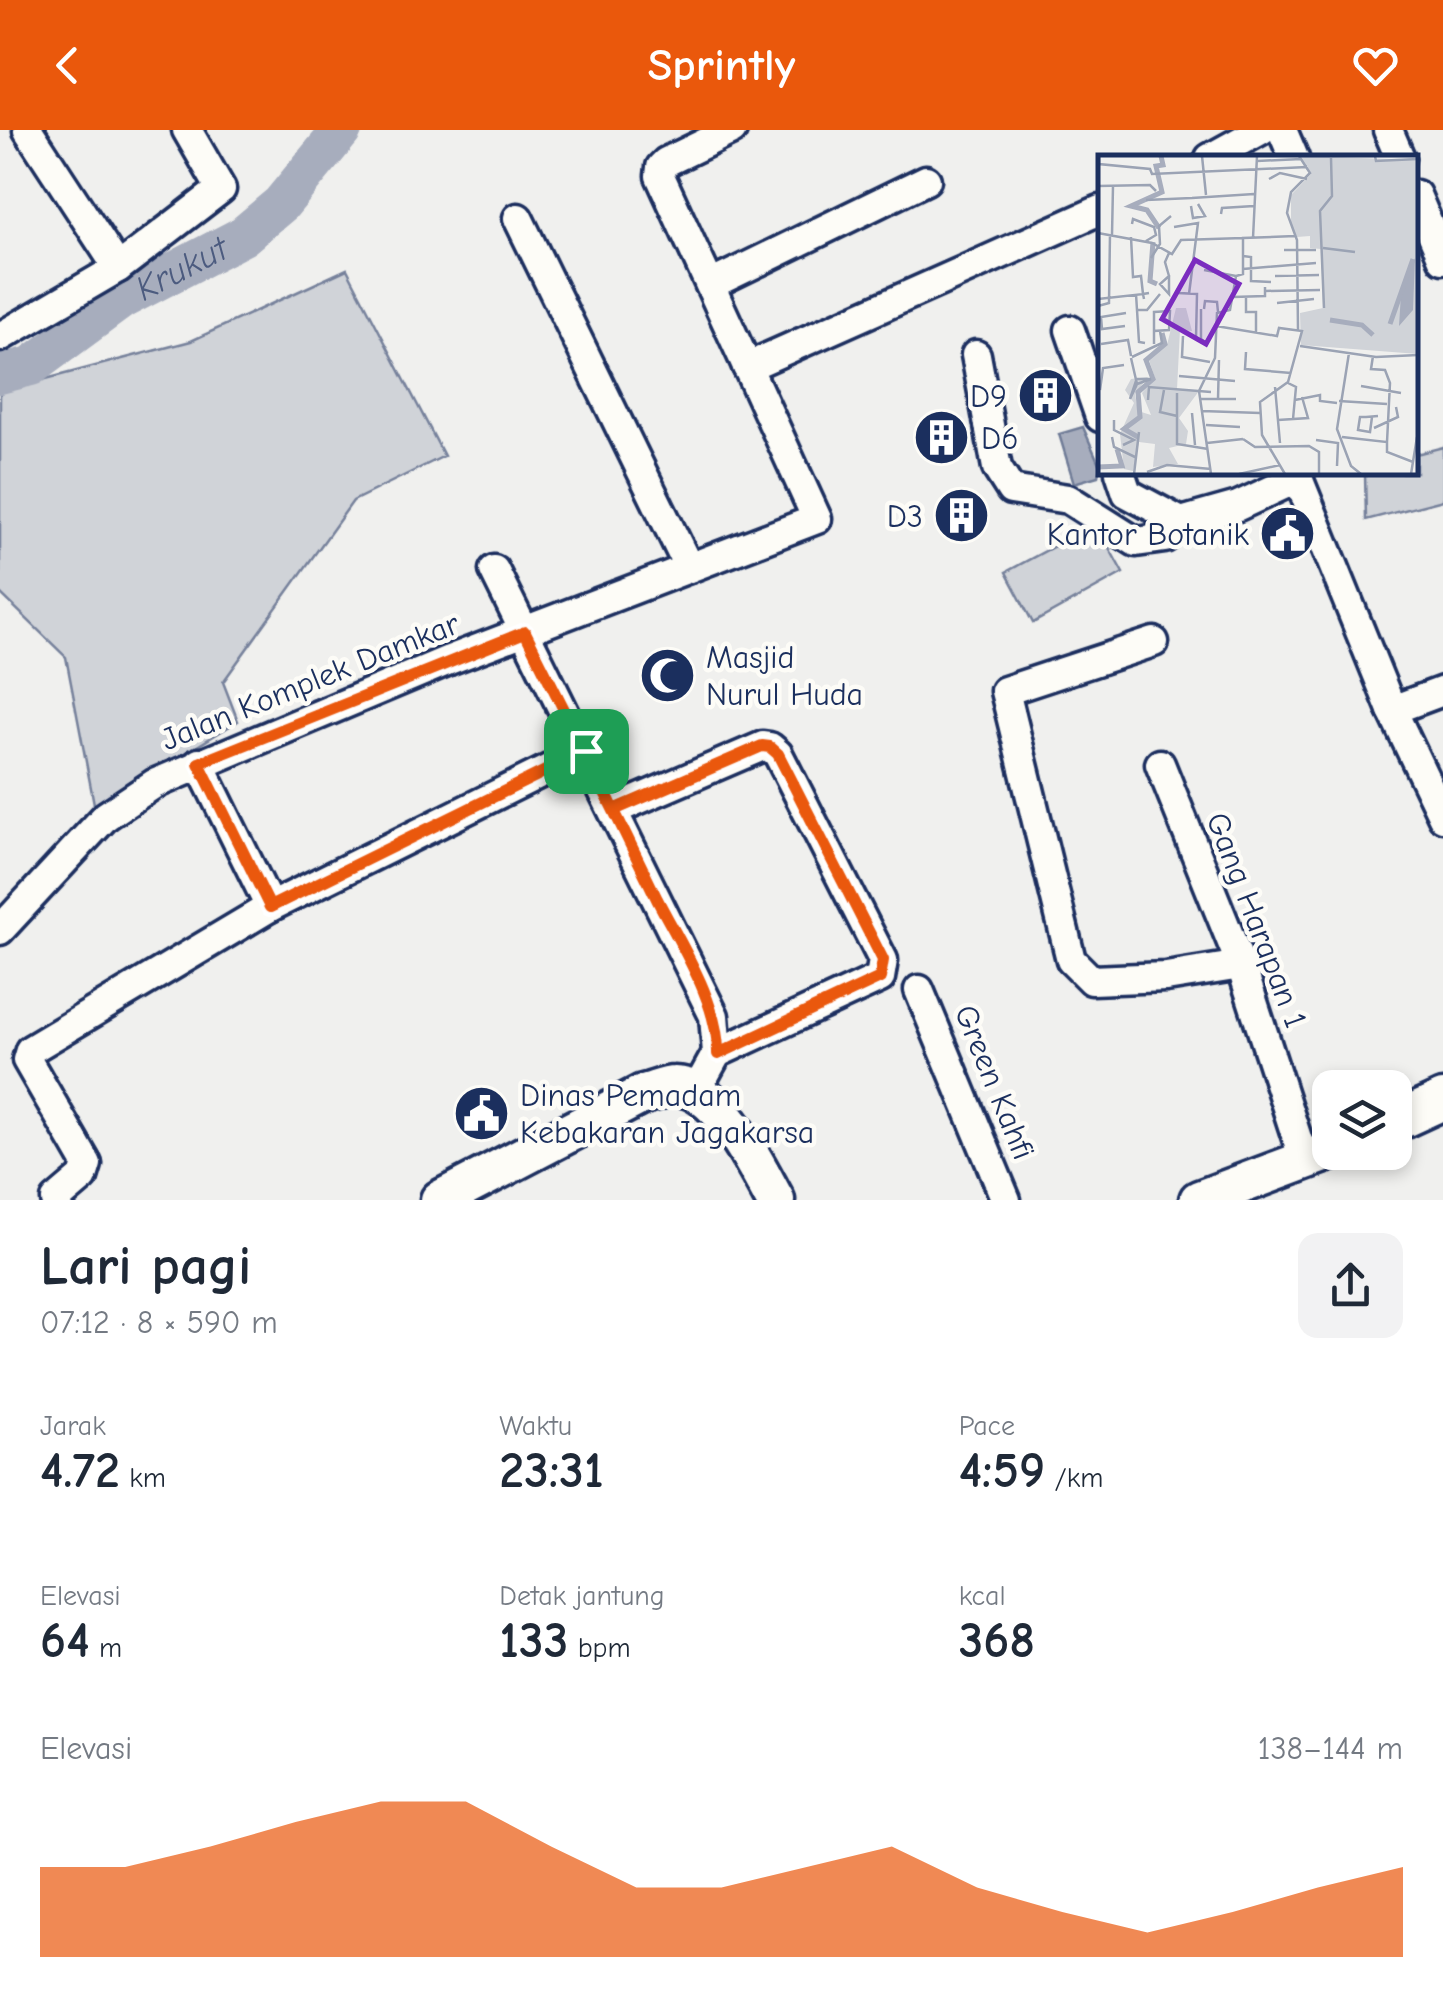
<!DOCTYPE html>
<html lang="id">
<meta charset="utf-8">
<style>
body{margin:0;font-family:"Comic Neue",sans-serif;background:#f2f2f3;color:#1f2937;height:100vh;display:flex;flex-direction:column;font-size:38px;white-space:nowrap}
*{box-sizing:border-box;margin:0}
p{font-size:32px;color:#747a83}
.icon{flex:none;width:55px;height:55px;fill:none;stroke:currentColor;stroke-width:2;stroke-linecap:round;stroke-linejoin:round}
.map{position:relative;height:1070px;overflow:hidden}
.sheet{display:flex;flex-direction:column;background:#fff;flex:1}
.sheet>*{flex:none}
.controls{position:absolute;left:1312px;top:940px;display:grid;gap:20px}
.controls a{display:grid;place-items:center;width:100px;height:100px;border-radius:20px;background:#fff;box-shadow:0 5px 15px #0003;font-size:50px}
.pin{position:absolute;display:grid;place-items:center;width:85px;height:85px;color:#fff;margin:-42px;border-radius:20px;box-shadow:0 5px 15px #0006}
.round{display:grid;place-items:center;flex:none;width:105px;height:105px;border-radius:20px;background:#f2f2f3}
.headline{display:flex;align-items:center;justify-content:space-between;height:170px;padding:0 40px}
h1{font-size:55px;font-weight:700;line-height:75px}
.figures{display:grid;grid-template-columns:repeat(3,1fr);gap:15px;height:170px;padding:10px 40px}
.figures div{display:grid;align-content:center}
.figures b{font-size:50px;font-weight:700}
.figures small{font-size:28px;font-weight:400}
.figures p{font-size:28px}
.chart{height:280px;padding:20px 40px}
.chart p{display:flex;justify-content:space-between}
.chart svg{width:100%;height:180px;margin-top:10px;fill:#ea580c;opacity:.7}
header{display:flex;justify-content:space-between;align-items:center;height:130px;padding:0 40px;background:#ea580c;color:#fff;font-size:45px;font-weight:700}
.map>svg:first-child{display:block}
.green{fill:#d0d3d8;stroke:#76819b;stroke-width:2.5}
.water{fill:#a7adbd;stroke:#6f7b97;stroke-width:2.5}
.lines{fill:none;stroke-linecap:round;stroke-linejoin:round}
.river{stroke:#a7adbd;stroke-width:40}
.minor-casing{stroke:#1b2f5e;stroke-width:35}
.secondary-casing{stroke:#1b2f5e;stroke-width:45}
.minor{stroke:#fdfcf7;stroke-width:28}
.secondary{stroke:#fdfcf7;stroke-width:38}
.route-casing{stroke:#fff;stroke-width:20}
.route{stroke:#ea580c;stroke-width:12}
.labels{text-anchor:middle;stroke-width:9;stroke-linejoin:round;paint-order:stroke}
.poi-label{font-size:32px;fill:#1b2f5e;stroke:#fdfcf7;text-anchor:end}
.street-label{font-size:32px;fill:#1b2f5e;stroke:#fdfcf7}
.water-label{font-size:35px;font-style:italic;fill:#4c5b7f;stroke:#fdfcf7}
.inset-river{fill:none;stroke:#a7adbd;stroke-width:5}
.inset-road{fill:none;stroke:#9ba3b4;stroke-width:2.5}
.view{fill:#7b2cbf;fill-opacity:0.15;stroke:#7b2cbf;stroke-width:5}
.inset-edge{fill:none;stroke:#1b2f5e;stroke-width:5}
</style>
<header><svg class="icon" aria-label="back" viewBox="0 0 24 24"><path d="M15 5l-7 7 7 7"/></svg>Sprintly<svg class="icon" aria-label="heart" viewBox="0 0 24 24"><path d="M12 20l-8-8c-3-5 5-10 8-4 3-6 11-1 8 4z"/></svg></header>
<div class="map">
<svg width="1443" height="1070" viewBox="0 0 1443 1070">
<rect width="100%" height="100%" fill="#f0f0ee"/>
<filter id="ink" filterUnits="userSpaceOnUse"><feTurbulence type="fractalNoise" baseFrequency=".01" numOctaves="2"/><feDisplacementMap in="SourceGraphic" scale="20" xChannelSelector="R" yChannelSelector="G"/><feConvolveMatrix kernelMatrix="1 2 1 2 8 2 1 2 1" color-interpolation-filters="sRGB"/></filter>
<g filter="url(#ink)">
<g class="green">
<polygon points="347,139 444,326 353,371 223,552 238,591 95,679 66,527 0,463 0,261 191,211"/>
<polygon points="1443,317 1443,370 1366,390 1365,343 1416,342 1416,324"/>
<polygon points="1096,394 1123,443 1033,493 1006,442"/>
</g>
<polygon class="water" points="1083,297 1100,336 1098,346 1074,353 1059,304"/>
<g class="lines">
<path class="river" id="s1" d="M0,244L31,236L122,169L243,106L281,74L342,0"/>
<defs>
<g id="minor">
<polyline points="28,0 118,138"/>
<polyline points="1282,0 1294,28"/>
<polyline points="1388,0 1400,28"/>
<polyline points="1210,28 1261,0"/>
<polyline points="1416,65 1443,129"/>
<polyline points="518,88 689,438"/>
<polyline points="710,155 926,50"/>
<polyline points="1070,200 1100,287"/>
<polyline points="0,207 118,138 221,59 187,0"/>
<polyline points="976,225 997,338 1011,360 1068,369 1136,412 1165,408 1181,392 1238,376 1298,348"/>
<polyline points="747,237 1100,80"/>
<polyline points="1120,342 1127,363 1181,392"/>
<polyline points="1300,342 1298,348 1392,580 1443,687"/>
<polyline points="494,440 714,886 717,923 696,961"/>
<polyline points="1154,512 1005,561 1071,830 1091,850 1166,847 1241,835"/>
<polyline points="1392,580 1443,561"/>
<polyline points="199,633 270,777"/>
<polyline points="1160,634 1241,835 1304,1030"/>
<polyline points="614,680 763,616 770,617 778,624 883,830 880,848 717,923"/>
<polyline points="0,800 106,686 154,654 449,530 817,389 660,46 661,37 666,32 732,0"/>
<polyline points="919,860 1006,1070"/>
<polyline points="56,1070 83,1047 87,1034 27,930 30,920 270,777 585,621"/>
</g>
<g id="secondary">
<polyline points="1395,992 1443,970"/>
<path d="M440,1070L643,964C653,962 665,956 674,956C719,955 756,1036 775,1070"/>
<polyline points="1199,1070 1330,1021"/>
</g>
</defs>
<use href="#minor" class="minor-casing"/>
<use href="#secondary" class="secondary-casing"/>
<use href="#minor" class="minor"/>
<use href="#secondary" class="secondary"/>
</g>
</g>
<g class="lines" filter="url(#ink)">
<defs>
<path id="route" d="M586,621L270,777L199,633L525,502C570,591 614,680 657,769C680,814 719,873 718,924L880,848L883,830L778,624L770,617L762,616L614,680L586,621"/>
</defs>
<use href="#route" class="route-casing"/>
<use href="#route" class="route"/>
</g>
<defs>
<symbol id="building-disc" viewBox="-11 -11 22 22"><circle r="9.5" fill="#1b2f5e" stroke="#fdfcf7"/><path d="M-4-6H4V6H1V3H-1V6H-4ZM-2.5-4.3h1.7v1.8h-1.7ZM.8-4.3h1.7v1.8H.8ZM-2.5-1h1.7V.8h-1.7ZM.8-1h1.7V.8H.8Z" fill="#fff"/></symbol>
<symbol id="civic-disc" viewBox="-11 -11 22 22"><circle r="9.5" fill="#1b2f5e" stroke="#fdfcf7"/><path d="M-.6-6.5H3V-4.5H.6V-3L4-1V1h2V6H-6V1h2V-1L-.6-3ZM-1.2 2.5V6h2.4V2.5Z" fill="#fff"/></symbol>
<symbol id="mosque-disc" viewBox="-11 -11 22 22"><circle r="9.5" fill="#1b2f5e" stroke="#fdfcf7"/><path d="M3.5-4.9A6 6 0 1 0 3.5 4.9A5 5 0 1 1 3.5-4.9Z" fill="#fff"/></symbol>
</defs>
<g fill-rule="evenodd">
<use href="#building-disc" x="1014" y="234" width="63" height="63"/>
<use href="#building-disc" x="910" y="276" width="63" height="63"/>
<use href="#building-disc" x="930" y="354" width="63" height="63"/>
<use href="#civic-disc" x="1256" y="372" width="63" height="63"/>
<use href="#mosque-disc" x="636" y="514" width="63" height="63"/>
<use href="#civic-disc" x="450" y="952" width="63" height="63"/>
</g>
<g class="labels">
<g class="poi-label">
<text x="1007" y="277">D9</text>
<text x="981" y="319" text-anchor="start">D6</text>
<text x="923" y="397">D3</text>
<text x="1249" y="415">Kantor Botanik</text>
<text x="706" y="538" text-anchor="start">Masjid<tspan x="706" dy="37">Nurul Huda</tspan></text>
<text x="520" y="976" text-anchor="start">Dinas Pemadam<tspan x="520" dy="37">Kebakaran Jagakarsa</tspan></text>
</g>
<g class="street-label">
<text transform="translate(310 551) rotate(-22)" y="11">Jalan Komplek Damkar</text>
<text transform="translate(1257 790) rotate(69)" y="11">Gang Harapan 1</text>
<text transform="translate(995 952) rotate(68)" y="11">Green Kahfi</text>
</g>
<g class="water-label">
<text dy="12" stroke="none"><textPath href="#s1" startOffset="212">Krukut</textPath></text>
</g>
</g>
<g transform="translate(1098 25)">
<rect width="320" height="320" fill="#f0f0ee"/>
<path d="M202,1L320,5V199L203,190L202,158L225,153L223,94L212,93V81L199,82L193,71V40L213,19ZM78,153H88L94,176L82,175L79,234L101,236L81,263L90,276L88,289L71,293L80,309L55,312L57,289L41,287L35,316L26,314L22,279L36,248L27,235L33,224L50,222L37,239L40,256L53,260L44,238L57,223L50,202L69,190Z" fill="#d0d3d8"/>
<path d="M317,103L315,155L301,171L303,139Z" fill="#a7adbd"/>
<path class="inset-river" d="M61,73L49,55L33,51L64,37L58,11L65,10L63,1M55,87L52,126L59,129M232,165L264,170L275,180M292,169L315,104M40,282L26,274L42,262L40,237L55,224L48,205L67,189L64,178M0,312L24,311L19,294"/>
<path class="inset-road" d="M1,1V9L52,14L54,19L209,12M104,1L108,40M277,1L278,6L320,4M159,6L203,4M171,24L182,18L209,24M0,31L52,30L58,36M94,43L156,39M48,45L94,43M93,51L95,63L107,61L100,49M123,59L124,53L156,51M34,69L35,64L56,72L58,80L48,86M76,72L100,68L91,139M0,78L54,88L74,99L83,85L145,83M14,80L15,31M33,82L35,122L43,121L45,139L51,138M155,83L159,1M225,93L257,97M186,95H218M145,101L153,102V126L173,127M53,103L62,89L61,71L73,61M145,114L218,108M106,115L138,121M71,120V139L62,129L71,121L67,107L71,98M177,121L221,120M81,133V138L99,139L98,183M167,136L222,135M38,139L41,187L47,188M135,142L167,141V132M148,143V157H158V177M0,144L45,139L46,144M179,148L216,144M0,151L11,148L12,79M226,153L222,56L234,41L233,3M103,154V184L110,189M106,154L107,146L119,147L120,157M38,155H49L62,139M27,171L4,174L3,162L28,158M118,171L179,181L181,173L204,176L190,227L162,247L164,280L187,319M200,175L199,85L189,58L193,37L212,18L201,1M56,176V157L72,156L71,175L56,176V189M85,181L84,202L112,207M3,189L30,185L33,201M202,191L278,202L320,200M148,197L147,214L193,218M251,198L239,274L253,311L263,319M275,201L273,214L287,215L292,228L289,287M34,202L64,188L62,176M33,203L39,229L32,244L38,226M81,221L137,226M37,224H53L39,229M190,228L198,232L195,264M263,231L303,238M177,232L182,288M2,235L5,213L26,210M66,235L62,257L79,261M79,238V289L110,294M102,244H138M120,244L121,205M50,245L51,232L113,237M197,245L222,240V246L239,248M241,246L289,249M104,256L162,258M94,258L97,290M274,262L272,277L260,275L262,262H268L280,261M16,265V275L36,285L25,290M180,265L210,263L204,242M108,270L142,272M276,273L300,262L298,252M14,282L16,292L37,302M244,282L289,287V297L315,307M145,284L157,292L211,291L221,297V319M218,285L240,288L239,311M109,288L145,284M49,317L69,310L113,314M36,319L41,277M113,319L101,236L117,203L119,158L132,155L138,121L145,119V83L197,81M141,319L182,310M313,319L319,282"/>
<path class="view" d="M97,105L141,129L108,189L64,164Z"/>
<rect width="320" height="320" class="inset-edge"/>
</g>
</svg>
<div class="controls">
<a><svg class="icon" aria-label="layers" viewBox="0 0 24 24"><path d="M12 4l9 5-9 5-9-5zM3 14l9 5 9-5"/></svg></a>
</div>
<div class="pin" style="left:586px;top:621px;background:#1e9e55"><svg class="icon" aria-label="arrive" viewBox="0 0 24 24"><path d="M6 21V4h12l-3 4 3 4H6"/></svg></div>
</div>
<section class="sheet">
<div class="headline"><div><h1>Lari pagi</h1><p>07:12 · 8 × 590 m</p></div><a class="round"><svg class="icon" aria-label="share" viewBox="0 0 24 24"><path d="M12 15V3M7 8l5-5 5 5M5 13v7h14v-7"/></svg></a></div>
<div class="figures">
<div><p>Jarak</p><b>4.72<small> km</small></b></div>
<div><p>Waktu</p><b>23:31</b></div>
<div><p>Pace</p><b>4:59<small> /km</small></b></div>
</div>
<div class="figures">
<div><p>Elevasi</p><b>64<small> m</small></b></div>
<div><p>Detak jantung</p><b>133<small> bpm</small></b></div>
<div><p>kcal</p><b>368</b></div>
</div>
<div class="chart"><p><span>Elevasi</span>138–144 m</p>
<svg viewBox="0 0 160 44" preserveAspectRatio="none"><path d="M0 44V22L10 22L20 17L30 11L40 6L50 6L60 17L70 27L80 27L90 22L100 17L110 27L120 33L130 38L140 33L150 27L160 22V44z"/></svg>
</div>
</section>
